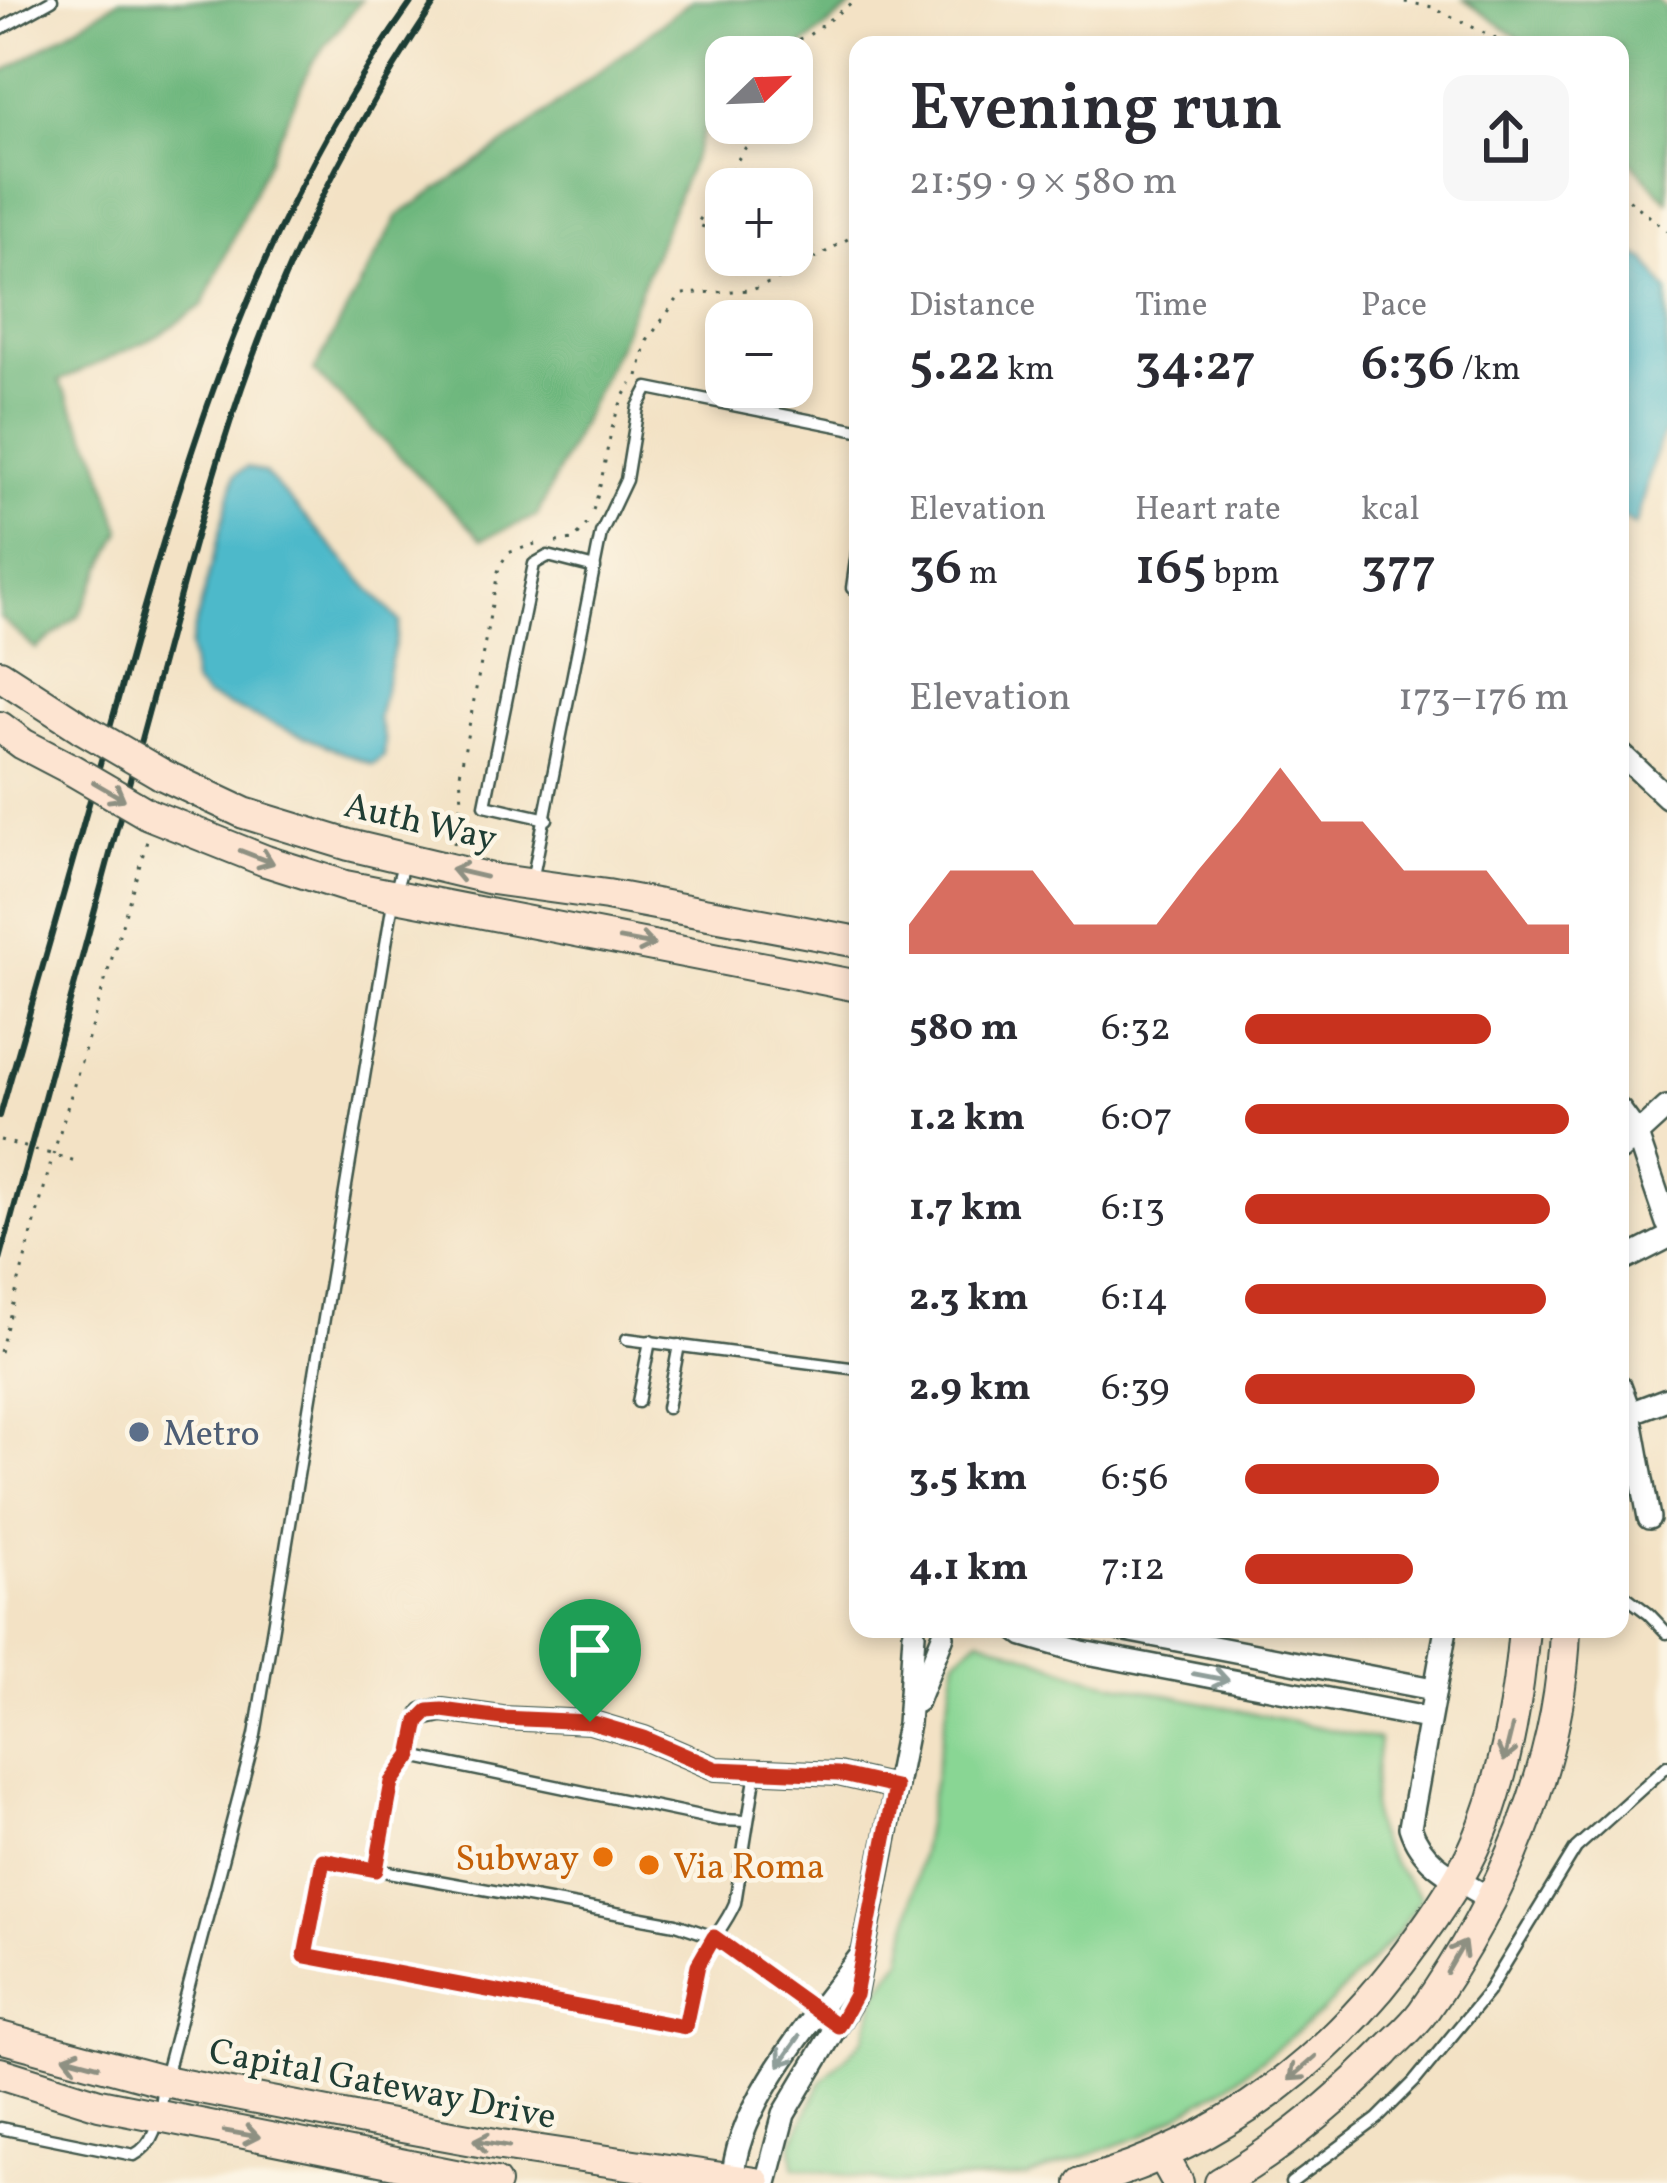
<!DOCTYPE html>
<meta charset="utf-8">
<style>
body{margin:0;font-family:Vollkorn,serif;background:#f7f7f7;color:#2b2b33;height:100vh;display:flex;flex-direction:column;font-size:45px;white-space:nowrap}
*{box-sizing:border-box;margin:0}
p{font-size:39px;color:#7c7c81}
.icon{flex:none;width:66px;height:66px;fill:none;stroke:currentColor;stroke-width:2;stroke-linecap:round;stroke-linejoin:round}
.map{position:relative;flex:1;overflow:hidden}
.sheet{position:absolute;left:849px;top:36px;width:780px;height:1602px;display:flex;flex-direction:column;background:#fff;border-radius:24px;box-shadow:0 6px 18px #0003}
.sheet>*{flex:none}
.needle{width:78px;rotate:67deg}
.buttons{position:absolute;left:705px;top:36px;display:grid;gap:24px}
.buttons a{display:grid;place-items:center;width:108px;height:108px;border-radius:24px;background:#fff;box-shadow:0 6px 18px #0003;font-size:60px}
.pin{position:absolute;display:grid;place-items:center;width:102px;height:102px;color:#fff;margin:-123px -51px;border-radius:50% 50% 50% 0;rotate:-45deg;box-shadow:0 0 12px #0007}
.pin .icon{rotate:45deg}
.round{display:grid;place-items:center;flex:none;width:126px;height:126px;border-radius:24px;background:#f7f7f7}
.summary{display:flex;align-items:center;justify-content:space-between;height:204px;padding:0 60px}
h1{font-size:66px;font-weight:600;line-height:90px}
.metrics{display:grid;grid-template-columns:repeat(3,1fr);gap:18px;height:204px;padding:12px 60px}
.metrics div{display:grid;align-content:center}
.metrics b{font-size:51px;font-weight:600}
.metrics small{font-size:33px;font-weight:400}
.metrics p{font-size:33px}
.chart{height:336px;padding:24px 60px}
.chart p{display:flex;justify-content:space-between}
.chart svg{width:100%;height:216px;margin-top:12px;fill:#c8321e;opacity:.7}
ul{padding:0 60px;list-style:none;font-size:39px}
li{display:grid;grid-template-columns:192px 144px 1fr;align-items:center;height:90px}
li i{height:30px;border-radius:15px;background:#c8321e}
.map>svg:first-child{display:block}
.green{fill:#89d694;stroke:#548a64;stroke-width:3}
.forest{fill:#6eb77e;stroke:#467a59;stroke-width:3}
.water{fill:#4eb9ca;stroke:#367b7f;stroke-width:3}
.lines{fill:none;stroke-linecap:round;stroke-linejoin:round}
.lane-casing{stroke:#3f564a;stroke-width:15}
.street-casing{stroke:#3f564a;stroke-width:26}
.secondary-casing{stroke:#3f564a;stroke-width:34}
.path{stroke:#3f564a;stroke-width:3;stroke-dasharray:3 9;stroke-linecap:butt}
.lane{stroke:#fff;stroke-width:10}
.street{stroke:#fff;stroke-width:21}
.secondary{stroke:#fde4d1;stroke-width:30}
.rail{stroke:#1f3d34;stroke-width:6}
.secondary-bridge-casing{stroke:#3f564a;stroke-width:34;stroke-linecap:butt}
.path-bridge{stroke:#3f564a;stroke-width:3;stroke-dasharray:3 9;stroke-linecap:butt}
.secondary-bridge{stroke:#fde4d1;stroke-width:30}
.oneway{stroke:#8e9082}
.oneway2{stroke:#8f9e9a}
.route-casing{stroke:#fff;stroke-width:24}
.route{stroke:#c8321e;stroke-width:15}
.service-dot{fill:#5c6f8a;stroke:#fcf5e5;stroke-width:4.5}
.food-dot{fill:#e8710a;stroke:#fcf5e5;stroke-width:4.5}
.labels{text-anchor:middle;stroke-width:9;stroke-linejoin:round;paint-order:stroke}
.street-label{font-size:36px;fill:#1f3d34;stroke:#fcf5e5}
.service-label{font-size:36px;fill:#4e5e75;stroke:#fcf5e5;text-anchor:start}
.food-label{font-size:36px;fill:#c56008;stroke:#fcf5e5;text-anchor:end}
</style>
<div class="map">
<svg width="1667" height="2183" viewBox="0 0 1667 2183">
<rect width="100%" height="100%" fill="#fcf5e5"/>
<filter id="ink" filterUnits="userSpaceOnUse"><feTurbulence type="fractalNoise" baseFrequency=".00833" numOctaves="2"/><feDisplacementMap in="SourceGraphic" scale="24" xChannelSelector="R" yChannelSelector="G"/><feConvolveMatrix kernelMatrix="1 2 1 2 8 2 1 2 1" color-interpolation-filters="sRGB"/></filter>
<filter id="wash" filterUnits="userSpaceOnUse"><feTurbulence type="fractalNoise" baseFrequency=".004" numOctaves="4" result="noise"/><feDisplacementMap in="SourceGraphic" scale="48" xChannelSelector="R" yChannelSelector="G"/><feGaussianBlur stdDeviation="2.7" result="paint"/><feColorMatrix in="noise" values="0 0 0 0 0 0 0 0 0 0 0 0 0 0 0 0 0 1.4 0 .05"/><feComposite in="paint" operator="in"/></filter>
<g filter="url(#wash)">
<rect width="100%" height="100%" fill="#f3e2c5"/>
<path class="green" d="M980,1638L1089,1678L1379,1740C1369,1825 1362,1830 1421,1897L1397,1934L1319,2015L1228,2085L1145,2135L1027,2177L893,2183L794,2167L792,2143L821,2082L865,2037L878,1991L902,1958L956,1658Z"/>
<g class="forest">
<polygon points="120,0 361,0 312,63 203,305 158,336 59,381 98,457 121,531 79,615 36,649 0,618 0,74"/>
<polygon points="692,0 860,0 789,57 726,57 726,108 707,123 619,343 537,516 482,539 314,371 398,216 516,136"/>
<polygon points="1464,0 1657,0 1667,8 1667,201 1620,149 1620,45 1529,45"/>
</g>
<g class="water">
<path d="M1620,247L1646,260L1667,291V430C1649,458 1648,495 1635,526L1620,515Z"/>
<polygon points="247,467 265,473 400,622 378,718 385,741 384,756 373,765 207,697 193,683 190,647 235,475"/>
</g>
</g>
<g filter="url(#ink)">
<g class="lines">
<defs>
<g id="lane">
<polyline points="0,29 52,0"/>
<polyline points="852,588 858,546"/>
<polyline points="547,819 485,805 534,564 548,556 595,568"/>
<polyline points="532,881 601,533 626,480 638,407 648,388 858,430"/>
<polyline points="627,1339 858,1369"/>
<polyline points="638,1402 650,1341"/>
<polyline points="667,1408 679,1345"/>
<polyline points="1620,1592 1649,1614 1667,1633"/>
<polyline points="579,1720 583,1695"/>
<polyline points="411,1756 719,1820 746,1821"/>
<path d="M756,1772L735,1903C726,1925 708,1943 698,1965L685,2027L305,1956L323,1860L676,1924L714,1937L838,2026"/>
<polyline points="377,1870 392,1782 411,1756 423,1715"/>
<path d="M0,2128L134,2155C161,2141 158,2108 164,2081L255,1735L394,896L404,861"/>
<polyline points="1291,2183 1377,2119 1414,2082 1488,1992 1576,1848 1667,1766"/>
</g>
<g id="street">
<polyline points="1620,753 1667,797"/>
<polyline points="1620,1110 1636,1132 1667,1223"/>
<polyline points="1620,1150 1667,1107"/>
<polyline points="1620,1262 1667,1238"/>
<polyline points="1620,1386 1630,1413 1649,1518"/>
<polyline points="1630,1413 1667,1399"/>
<polyline points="1016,1629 1024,1635 1082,1652 1427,1718"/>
<polyline points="1120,1629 1433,1689"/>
<path d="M1446,1629L1410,1827C1422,1865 1457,1879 1489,1898"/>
<polyline points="917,1701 943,1636"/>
<polyline points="424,1714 442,1710 502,1718 590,1722 644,1738 716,1769 838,1774 895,1787"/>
<path d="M733,2183C732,2111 816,2014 859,1958"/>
<polyline points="766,2183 784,2114 855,1995 908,1724 914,1633"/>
</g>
<g id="secondary">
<polyline points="0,675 82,728"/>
<polyline points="0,727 23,744 69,768"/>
<polyline points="161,774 244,813 349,845 492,879 607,895 858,942"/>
<polyline points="148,814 266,861 345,886 858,986"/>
<polyline points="0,2037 164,2081 364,2120 501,2145 755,2183"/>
<polyline points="0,2073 99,2104 495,2183"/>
<polyline points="1163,2156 1178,2183"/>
<path d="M1081,2183C1223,2145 1336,2056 1420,1936C1444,1903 1470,1864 1484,1825C1508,1761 1518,1697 1524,1629"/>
<path d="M1220,2183C1282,2147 1334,2104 1385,2052C1397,2039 1412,2027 1423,2012C1501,1902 1561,1765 1565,1629"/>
</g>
</defs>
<use href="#lane" class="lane-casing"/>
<use href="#street" class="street-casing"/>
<use href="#secondary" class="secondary-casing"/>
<g class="path">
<polyline points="1393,0 1433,7 1508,45"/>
<polyline points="754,57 809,35 855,0"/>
<polyline points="1620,192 1667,231"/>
<polyline points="726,237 697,224 761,123"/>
<polyline points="783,277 858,233"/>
<polyline points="638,376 647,341 681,294 752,290 783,277 770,255"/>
<path d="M593,510C608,469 606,418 632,384"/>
<polyline points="556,542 574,540 587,524"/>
<polyline points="454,844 462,801 460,774 499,567 508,553 535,544"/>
<polyline points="47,1153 76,1161"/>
<polyline points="0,1352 53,1155 147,841"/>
</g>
<use href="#lane" class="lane"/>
<use href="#street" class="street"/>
<use href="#secondary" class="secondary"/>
<g class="rail">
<path d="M0,1116C38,986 75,855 111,724C184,460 252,226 413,0"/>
<path d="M0,1260C48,1084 95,908 143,732C185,580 221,423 284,279C326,181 378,88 437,0"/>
</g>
<defs>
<g id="secondary-bridge">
<polyline points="82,728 161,774"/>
<polyline points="69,768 148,814"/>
</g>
</defs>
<use href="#secondary-bridge" class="secondary-bridge-casing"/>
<polyline class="path-bridge" points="0,1140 47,1153"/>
<use href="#secondary-bridge" class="secondary-bridge"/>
</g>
<defs><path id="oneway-shaft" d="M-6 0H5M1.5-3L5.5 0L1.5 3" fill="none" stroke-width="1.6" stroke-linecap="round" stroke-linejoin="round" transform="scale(3)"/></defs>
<g class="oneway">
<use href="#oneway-shaft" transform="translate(109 791) rotate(30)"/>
<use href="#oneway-shaft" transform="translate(257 857) rotate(21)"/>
<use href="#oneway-shaft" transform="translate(468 873) rotate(-167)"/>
<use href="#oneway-shaft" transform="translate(637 942) rotate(10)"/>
<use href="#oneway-shaft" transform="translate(1508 1744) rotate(104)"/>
<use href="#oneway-shaft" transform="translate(1456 1957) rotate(-60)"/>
<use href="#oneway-shaft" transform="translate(81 2061) rotate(-165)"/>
<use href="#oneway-shaft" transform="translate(1302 2068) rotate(139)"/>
<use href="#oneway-shaft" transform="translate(242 2134) rotate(10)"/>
<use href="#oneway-shaft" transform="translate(491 2143) rotate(-170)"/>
</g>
<g class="oneway2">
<use href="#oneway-shaft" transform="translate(1211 1677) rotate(11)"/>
<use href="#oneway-shaft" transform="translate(789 2051) rotate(125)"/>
</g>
</g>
<g class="lines" filter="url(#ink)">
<defs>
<polygon id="route" points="442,1710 502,1718 590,1722 644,1738 716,1769 838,1774 895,1787 855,1995 838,2026 714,1937 698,1965 685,2027 305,1956 323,1860 376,1870 392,1782 411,1756 418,1721 428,1711"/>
</defs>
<use href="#route" class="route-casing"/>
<use href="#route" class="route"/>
</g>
<circle class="service-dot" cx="139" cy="1432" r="12"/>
<g class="food-dot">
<circle cx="603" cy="1857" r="12"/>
<circle cx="649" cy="1865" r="12"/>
</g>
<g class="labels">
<g class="street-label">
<text transform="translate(421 820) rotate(13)" y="13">Auth Way</text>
<text transform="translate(383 2082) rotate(11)" y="13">Capital Gateway Drive</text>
</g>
<g class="service-label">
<text x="163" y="1445">Metro</text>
</g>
<g class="food-label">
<text x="579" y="1870">Subway</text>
<text x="673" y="1878" text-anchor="start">Via Roma</text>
</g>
</g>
</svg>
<div class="buttons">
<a><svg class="needle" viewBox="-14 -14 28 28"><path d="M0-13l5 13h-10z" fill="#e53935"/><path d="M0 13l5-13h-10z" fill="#7c7c81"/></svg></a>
<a>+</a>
<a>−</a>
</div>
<div class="pin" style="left:590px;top:1722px;background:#1e9e55"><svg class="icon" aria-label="arrive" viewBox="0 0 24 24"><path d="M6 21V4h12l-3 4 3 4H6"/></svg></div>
<section class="sheet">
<div class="summary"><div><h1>Evening run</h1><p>21:59 · 9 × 580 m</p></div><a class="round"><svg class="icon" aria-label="share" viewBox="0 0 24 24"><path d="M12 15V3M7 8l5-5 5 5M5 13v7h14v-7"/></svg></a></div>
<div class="metrics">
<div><p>Distance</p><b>5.22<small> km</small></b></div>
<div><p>Time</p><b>34:27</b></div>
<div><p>Pace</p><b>6:36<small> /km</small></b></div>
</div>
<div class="metrics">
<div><p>Elevation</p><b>36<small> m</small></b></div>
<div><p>Heart rate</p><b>165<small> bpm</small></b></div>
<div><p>kcal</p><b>377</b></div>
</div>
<div class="chart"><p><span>Elevation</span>173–176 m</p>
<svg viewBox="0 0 160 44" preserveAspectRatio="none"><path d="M0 44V38L10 27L20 27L30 27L40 38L50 38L60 38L70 27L80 17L90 6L100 17L110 17L120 27L130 27L140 27L150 38L160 38V44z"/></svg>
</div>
<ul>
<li><b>580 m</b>6:32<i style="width:76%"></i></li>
<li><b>1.2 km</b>6:07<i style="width:100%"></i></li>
<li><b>1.7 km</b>6:13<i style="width:94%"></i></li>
<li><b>2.3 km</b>6:14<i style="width:93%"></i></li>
<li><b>2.9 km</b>6:39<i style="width:71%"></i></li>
<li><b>3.5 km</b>6:56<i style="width:60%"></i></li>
<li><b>4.1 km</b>7:12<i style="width:52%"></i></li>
</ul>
</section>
</div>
